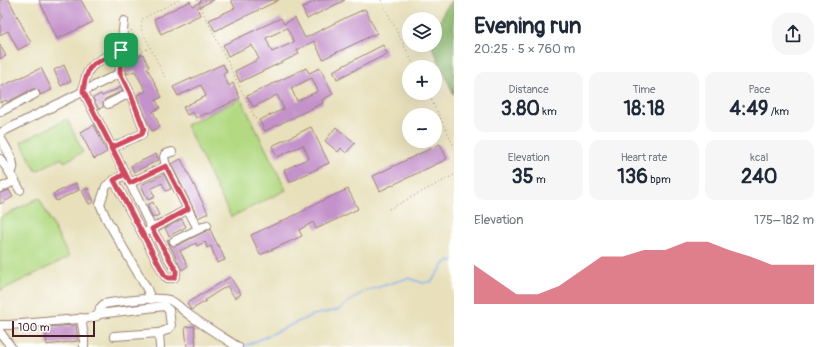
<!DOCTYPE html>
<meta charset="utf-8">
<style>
body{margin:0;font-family:Pangolin,sans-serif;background:#f6f6f7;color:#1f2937;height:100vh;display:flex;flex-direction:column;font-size:15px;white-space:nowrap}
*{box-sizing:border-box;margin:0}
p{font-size:13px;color:#747a83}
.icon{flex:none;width:22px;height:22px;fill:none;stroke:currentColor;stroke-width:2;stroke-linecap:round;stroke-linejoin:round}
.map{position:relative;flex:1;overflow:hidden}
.drawer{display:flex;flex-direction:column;background:#fff;width:380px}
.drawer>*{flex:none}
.fabs{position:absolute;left:402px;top:12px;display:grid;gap:8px}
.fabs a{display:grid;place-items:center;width:40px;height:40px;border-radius:50%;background:#fff;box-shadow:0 4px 16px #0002;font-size:20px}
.scale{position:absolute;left:12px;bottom:10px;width:83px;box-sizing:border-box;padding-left:4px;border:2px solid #4a1f2b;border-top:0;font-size:11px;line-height:14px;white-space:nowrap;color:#4a1f2b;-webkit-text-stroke:3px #fff;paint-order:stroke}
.pin{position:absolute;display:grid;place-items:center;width:34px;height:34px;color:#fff;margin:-17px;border-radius:8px;box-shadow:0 2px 6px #0006}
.round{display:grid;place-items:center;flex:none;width:42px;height:42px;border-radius:16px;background:#f6f6f7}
.headline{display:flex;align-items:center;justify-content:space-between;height:68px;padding:0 20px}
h1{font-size:22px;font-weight:700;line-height:30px}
.metrics{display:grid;grid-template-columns:repeat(3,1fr);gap:6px;height:68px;padding:4px 20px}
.metrics div{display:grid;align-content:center;border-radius:10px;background:#f6f6f7;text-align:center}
.metrics b{font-size:20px;font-weight:700}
.metrics small{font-size:11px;font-weight:400}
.metrics p{font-size:11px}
.chart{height:112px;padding:8px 20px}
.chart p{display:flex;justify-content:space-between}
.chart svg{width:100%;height:72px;margin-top:4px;fill:#d1495b;opacity:.7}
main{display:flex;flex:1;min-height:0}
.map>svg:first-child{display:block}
.green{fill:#b3da83;stroke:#7e7c57}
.forest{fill:#8eba71;stroke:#6c6c4e}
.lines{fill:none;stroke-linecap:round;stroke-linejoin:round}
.stream{stroke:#85b5f0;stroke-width:1.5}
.building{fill:#c492ca;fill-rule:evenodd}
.minor-casing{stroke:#998073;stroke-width:10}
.path{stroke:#998073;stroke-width:1;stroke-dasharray:1 3;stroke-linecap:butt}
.minor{stroke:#fff;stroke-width:8}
.route-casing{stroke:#fff;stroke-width:8}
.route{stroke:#d1495b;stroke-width:5}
</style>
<main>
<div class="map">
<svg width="454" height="347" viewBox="0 0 454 347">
<rect width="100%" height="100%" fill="#fff"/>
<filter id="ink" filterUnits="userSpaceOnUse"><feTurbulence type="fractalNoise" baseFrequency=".025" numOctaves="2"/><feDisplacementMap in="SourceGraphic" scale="8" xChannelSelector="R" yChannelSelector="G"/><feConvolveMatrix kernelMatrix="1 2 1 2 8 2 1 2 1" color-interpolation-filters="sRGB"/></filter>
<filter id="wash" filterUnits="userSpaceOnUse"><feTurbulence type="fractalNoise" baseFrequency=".012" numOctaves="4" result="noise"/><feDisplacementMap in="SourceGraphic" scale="16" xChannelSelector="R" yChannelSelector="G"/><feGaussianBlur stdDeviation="0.9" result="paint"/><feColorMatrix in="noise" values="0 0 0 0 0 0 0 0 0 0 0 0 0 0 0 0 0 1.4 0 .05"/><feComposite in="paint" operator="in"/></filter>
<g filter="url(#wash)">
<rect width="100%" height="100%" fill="#e8e0bb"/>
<g class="green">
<polygon points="241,99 286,190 231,217 186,125"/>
<polygon points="67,119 83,152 64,162 62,158 36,171 21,142"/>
<polygon points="39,198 69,257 0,291 0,218"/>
</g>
<polygon class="forest" points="453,0 454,0 454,95 432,46 432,45 435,45 435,37 444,11"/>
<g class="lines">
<polyline class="stream" points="243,347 313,315 338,310 363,292 408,278 423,283 432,281 445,263 454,260"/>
</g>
<g id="blocks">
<g class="building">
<polygon points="0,0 9,0 31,43 18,50 8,31 0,35 0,19 3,17 0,12"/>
<polygon points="39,0 81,0 93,22 57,39"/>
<polygon points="200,0 214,0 197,8 200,15 161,34 154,19 190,1 192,6 201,2"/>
<polygon points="231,0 279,0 215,31 209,20 235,8"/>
<polygon points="317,0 345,0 307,19 302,8"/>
<path d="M365,9L377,33L323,59L314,41L297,50L299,54L240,82L235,71L259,59L252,45L228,56L223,45L281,18L284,24L295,18L305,38L345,18ZM287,28L294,42L272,52L266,38Z"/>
<polygon points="0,45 6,56 0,59"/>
<polygon points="383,45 387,54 337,79 333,71"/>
<polygon points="143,54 149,67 147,68 162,97 156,100 160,108 153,111 160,127 152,131 147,120 137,95 146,91 135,71 127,74 126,71 126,64 131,62 130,60"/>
<polygon points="223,64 227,72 223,74 229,86 233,83 240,98 208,114 207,113 196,118 193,112 187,115 183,107 206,96 201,85 178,96 173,87"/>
<polygon points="64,65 71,81 61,86 54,70"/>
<polygon points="41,68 52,90 40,95 40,92 38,90 36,89 33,89 7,102 6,100 0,103 0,87"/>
<path d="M306,68L309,73L320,68L333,94L322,100L323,103L265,131L259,120L284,109L277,95L253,107L247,96ZM312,78L318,91L297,101L291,88Z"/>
<polygon points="121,87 123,91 105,99 103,103 103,107 99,109 93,98 101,94 102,96"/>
<polygon points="94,125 107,152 94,159 80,132"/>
<polygon points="311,127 329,163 290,182 284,170 309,158 303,145 277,157 272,146"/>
<polygon points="336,127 355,143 346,153 341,148 338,152 325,141"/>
<polygon points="440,144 447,159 380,191 373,176"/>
<polygon points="156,154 159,160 134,172 131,166"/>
<polygon points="181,159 208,213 198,218 171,164"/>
<polygon points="164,174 171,189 166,191 162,183 151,189 155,197 148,200 141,185"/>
<polygon points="76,183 79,190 56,201 53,194"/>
<polygon points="88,188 94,202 89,204 82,191"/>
<polygon points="348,189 358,209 316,229 313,222 299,230 302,236 260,255 251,235 293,216 307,209 306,208"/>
<polygon points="9,190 13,197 0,204 0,193"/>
<polygon points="153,202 159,215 153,218 147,205"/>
<polygon points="182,219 186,227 169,236 165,228"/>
<polygon points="210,229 218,246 219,246 225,260 217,263 211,246 207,248 205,242 197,246 196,243 180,251 188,266 182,270 167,240 169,239 169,243 171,245 173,246 176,246"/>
<polygon points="230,277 241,294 235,298 227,286 205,300 206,301 191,310 187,303"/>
<polygon points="76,325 78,341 47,345 45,327"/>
<polygon points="194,326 196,346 187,347 185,327"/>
</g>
</g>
</g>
<g filter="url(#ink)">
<use href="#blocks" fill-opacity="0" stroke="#998073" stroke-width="1"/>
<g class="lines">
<defs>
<g id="minor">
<polyline points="108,104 130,93"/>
<polyline points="0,112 35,94"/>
<polyline points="0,133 120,73"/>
<path d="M0,137C4,145 15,160 13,169L9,171"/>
<polyline points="111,148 142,134 144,129 130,93 120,73 121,49 124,21"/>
<polyline points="172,152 165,154 164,157 166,166 198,229"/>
<polyline points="0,159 7,168 20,190"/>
<polyline points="125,174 106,186 100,204 106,218 147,289 151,299"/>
<path d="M114,180L165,276L168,278H174L176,274V271L152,229L130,183L83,91C84,84 85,76 89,70C94,61 112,54 121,49"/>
<polyline points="130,183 166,166"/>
<polyline points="0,188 15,181"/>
<polyline points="148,231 188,209"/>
<polyline points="174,241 207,225"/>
<polyline points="99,314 164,306 169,310 171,326 167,330 159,333 114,336"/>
<polyline points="81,318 84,336 84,347"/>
<path d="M1,325H10L89,318L97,316L99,314L100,308L104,304C115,302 158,296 169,300C176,302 182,310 188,314C204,326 221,336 238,347"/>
<polyline points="0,332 11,347"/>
<polyline points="159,333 160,347"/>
</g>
</defs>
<use href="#minor" class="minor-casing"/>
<g class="path">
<polyline points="197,0 263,134"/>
<polyline points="381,0 415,67"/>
<polyline points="131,30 142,51 150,48"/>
<polyline points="165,77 141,29 142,19 179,0"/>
<polyline points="428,93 454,146"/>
<polyline points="389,209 454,175"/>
</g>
<use href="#minor" class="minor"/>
</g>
</g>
<g class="lines" filter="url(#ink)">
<defs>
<polyline id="route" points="121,50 120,73 130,93 144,129 142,134 111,148 125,174 114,180 165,276 168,278 174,278 176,274 176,270 152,229 188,209 166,166 130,183 83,91 85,80 89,69 94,64 121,50"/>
</defs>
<use href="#route" class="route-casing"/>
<use href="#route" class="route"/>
</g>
</svg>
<div class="fabs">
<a><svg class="icon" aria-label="layers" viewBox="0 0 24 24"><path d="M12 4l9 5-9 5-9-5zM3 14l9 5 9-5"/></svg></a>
<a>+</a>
<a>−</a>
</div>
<div class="scale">100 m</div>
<div class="pin" style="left:121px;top:50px;background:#1e9e55"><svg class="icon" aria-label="arrive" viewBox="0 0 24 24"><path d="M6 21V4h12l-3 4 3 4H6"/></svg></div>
</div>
<section class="drawer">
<div class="headline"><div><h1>Evening run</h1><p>20:25 · 5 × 760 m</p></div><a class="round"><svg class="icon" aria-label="share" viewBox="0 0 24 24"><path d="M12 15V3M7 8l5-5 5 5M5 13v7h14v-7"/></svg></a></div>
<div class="metrics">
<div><p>Distance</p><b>3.80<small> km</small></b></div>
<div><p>Time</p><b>18:18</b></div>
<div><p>Pace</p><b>4:49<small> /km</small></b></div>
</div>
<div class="metrics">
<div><p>Elevation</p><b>35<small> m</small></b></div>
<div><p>Heart rate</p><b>136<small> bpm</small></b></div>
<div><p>kcal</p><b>240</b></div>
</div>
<div class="chart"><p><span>Elevation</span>175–182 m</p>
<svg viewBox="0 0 160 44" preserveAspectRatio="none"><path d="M0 44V20L10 29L20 38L30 38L40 33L50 24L60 15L70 15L80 11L90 11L100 6L110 6L120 11L130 15L140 20L150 20L160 20V44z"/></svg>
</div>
</section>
</main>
